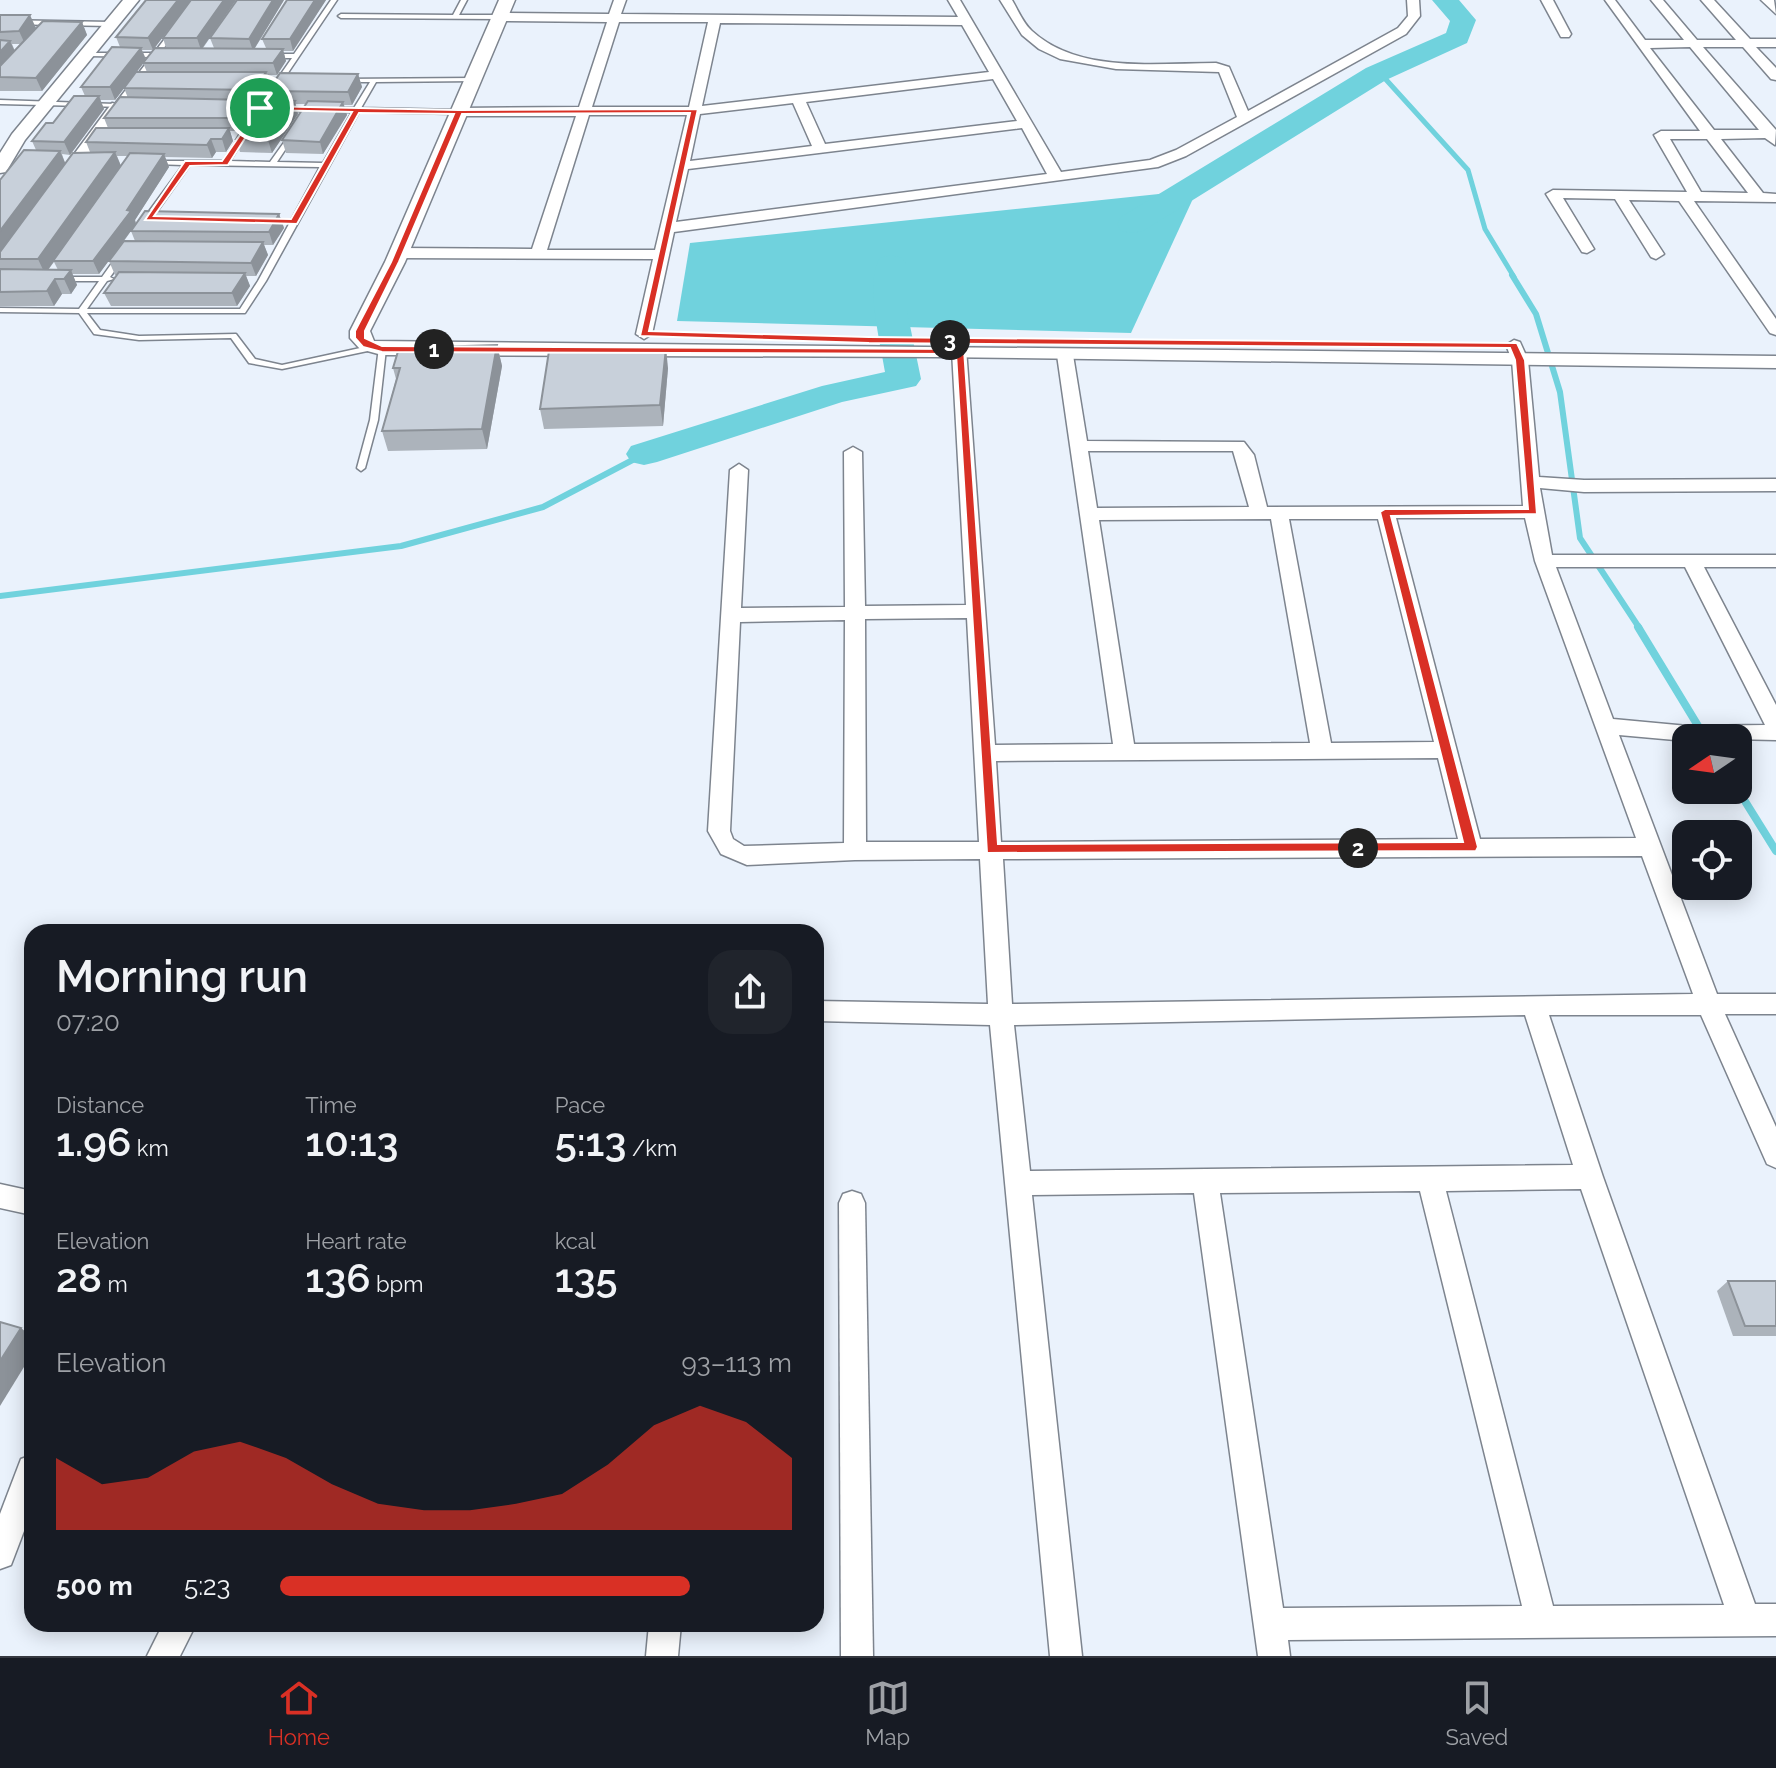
<!DOCTYPE html>
<meta charset="utf-8">
<style>
body{margin:0;font-family:Raleway,sans-serif;background:#20242c;color:#f1f3f6;height:100vh;display:flex;flex-direction:column;font-size:30px;white-space:nowrap}
*{box-sizing:border-box;margin:0}
p{font-size:26px;color:#9ea1a6}
.icon{flex:none;width:44px;height:44px;fill:none;stroke:currentColor;stroke-width:2;stroke-linecap:round;stroke-linejoin:round}
.map{position:relative;flex:1;overflow:hidden}
.details{position:absolute;left:24px;top:924px;width:800px;height:708px;display:flex;flex-direction:column;background:#171b24;border-radius:24px;box-shadow:0 4px 20px #0003}
.details>*{flex:none}
.needle{width:52px;rotate:257deg}
.buttons{position:absolute;left:1672px;top:724px;display:grid;gap:16px}
.buttons a{display:grid;place-items:center;width:80px;height:80px;border-radius:16px;background:#171b24;box-shadow:0 4px 20px #0003;font-size:40px}
.pin{position:absolute;display:grid;place-items:center;width:68px;height:68px;color:#fff;margin:-34px;border:4px solid #fff;border-radius:50%;box-shadow:0 2px 8px #0007}
.km{position:absolute;width:40px;height:40px;margin:-20px;border-radius:50%;background:#222;color:#fff;font-size:22px;line-height:40px;text-align:center}
.round{display:grid;place-items:center;flex:none;width:84px;height:84px;border-radius:24px;background:#20242c}
.head{display:flex;align-items:center;justify-content:space-between;height:136px;padding:0 32px}
h1{font-size:44px;font-weight:600;line-height:60px}
.metrics{display:grid;grid-template-columns:repeat(3,1fr);gap:12px;height:136px;padding:8px 32px}
.metrics div{display:grid;align-content:center}
.metrics b{font-size:40px;font-weight:600}
.metrics small{font-size:22px;font-weight:400}
.metrics p{font-size:22px}
.chart{height:224px;padding:16px 32px}
.chart p{display:flex;justify-content:space-between}
.chart svg{width:100%;height:144px;margin-top:8px;fill:#d93025;opacity:.7}
ul{padding:0 32px;list-style:none;font-size:26px}
li{display:grid;grid-template-columns:128px 96px 1fr;align-items:center;height:60px}
li i{height:20px;border-radius:10px;background:#d93025}
.dock{display:flex;justify-content:space-around;align-items:center;height:112px;border-top:2px solid #363941;background:#171b24;font-size:22px;color:#9ea1a6}
.dock a{display:grid;justify-items:center;gap:4px}
.dock .selected{color:#d93025}
.map>svg:first-child{display:block}
.water{fill:#70d2dd}
.lines{fill:none;stroke-linecap:round;stroke-linejoin:round}
.stream-far2{stroke:#70d2dd;stroke-width:5}
.stream-far1{stroke:#70d2dd;stroke-width:6}
.stream{stroke:#70d2dd;stroke-width:8}
.river{fill:#70d2dd;fill-rule:evenodd}
.service-casing{stroke:#7d848e;stroke-width:3}
.minor-casing{stroke:#7d848e;stroke-width:3}
.tertiary-casing{stroke:#7d848e;stroke-width:3}
.service{fill:#fff;fill-rule:evenodd}
.minor{fill:#fff;fill-rule:evenodd}
.tertiary{fill:#fff;fill-rule:evenodd}
.wall{fill:#acb3bb;fill-rule:evenodd}
.shaded-wall{fill:#8c9299}
.building{fill:#c8d0da;stroke:#8c9299;stroke-width:2}
.route{fill:#d93025;stroke:#fff;stroke-width:2;fill-rule:evenodd}
</style>
<div class="map">
<svg width="1776" height="1656" viewBox="0 0 1776 1656">
<rect width="100%" height="100%" fill="#eaf2fc"/>
<polygon class="water" points="1197,190 1131,333 677,321 690,243"/>
<g class="lines">
<polyline class="stream-far2" points="1380,73 1468,170 1485,229 1514,277"/>
<g class="stream-far1">
<polyline points="1512,275 1536,314 1560,392 1580,538 1640,629"/>
<polyline points="0,596 401,546 543,507 644,454"/>
</g>
<g class="stream">
<polyline points="1638,627 1703,734"/>
<polyline points="1738,790 1776,851"/>
</g>
<g class="river">
<polygon points="1432,0 1459,0 1476,20 1467,43 1386,80 1143,231 1132,233 1121,231 1117,224 1121,217 1366,68 1446,33 1450,21"/>
<path d="M891,255L902,258L907,265V311L921,379L916,386L842,402L657,462L644,465L631,462L626,454L631,446L822,386L885,372C881,345 864,281 880,258Z"/>
</g>
<defs>
<g id="service">
<polygon points="331,0 337,0 265,107 315,108 318,110 317,111 262,111 258,114 255,112 256,110 234,109 234,107 236,106 258,107 292,58 270,58 267,56 270,54 294,54"/>
<polygon points="461,0 467,0 459,15 500,15 503,17 500,19 341,18 338,16 341,14 453,15"/>
<polygon points="0,20 111,22 114,24 111,26 0,24"/>
<polygon points="170,32 175,33 160,53 167,55 157,57 122,104 125,105 125,107 0,104 0,100 115,104 151,57 88,56 86,55 86,53 154,53"/>
<polygon points="473,78 476,80 475,81 376,82 361,108 459,110 462,112 459,114 359,112 266,281 245,313 87,313 100,330 139,336 236,334 255,359 282,365 374,345 377,345 377,349 282,369 249,363 231,338 139,340 94,334 79,313 0,312 0,308 79,309 99,281 60,281 60,277 102,277 117,256 120,256 124,258 110,277 114,279 107,281 87,309 240,309 258,281 320,167 190,165 149,223 146,223 142,221 183,165 153,164 150,162 151,161 223,161 242,133 244,132 247,134 230,161 270,162 290,134 292,133 295,135 277,162 323,163 352,112 332,112 329,110 332,108 354,108 370,82 345,82 342,80 343,79"/>
<polygon points="379,347 385,347 386,349 378,420 365,468 361,471 357,468 370,420"/>
</g>
<g id="minor">
<path d="M614,0H626L621,14L958,17L948,0H960L1061,172L1150,160L1176,150L1237,117L1219,72L1116,69L1060,59L1039,49L1022,35L1000,0H1012C1018,10 1023,23 1032,31C1079,74 1157,63 1216,63L1229,67L1248,111L1398,28L1408,16L1407,0H1419L1420,16L1406,34L1186,156L1158,167L674,232L652,334L644,339L636,334L653,259L399,258L391,253L399,248L532,249L576,116H459L452,112L459,108L579,107L607,22L500,21L494,17L500,13L609,14ZM619,22H708L689,107H592ZM720,23L962,25L989,72L702,106ZM993,79L1017,121L825,144L806,102ZM793,103L812,146L690,161L700,114ZM589,115H687L655,250H547ZM1022,128L1047,174L676,222L688,169Z"/>
<polygon points="1541,0 1553,0 1571,34 1569,37 1561,37"/>
<path d="M1605,0H1615L1645,40H1684L1651,0H1663L1697,40H1736L1701,0H1714L1750,39H1776V47H1756L1776,68V80L1771,79L1743,47H1703L1776,130L1775,145L1765,138L1721,139L1763,193L1776,194V202L1694,201L1776,319V335L1770,333L1679,201L1629,200L1664,254L1656,259L1651,257L1615,199L1563,198L1594,249L1587,253L1582,252L1546,194L1553,190L1687,192L1654,135L1661,131H1700ZM1690,47L1759,130H1714L1650,48ZM1670,139H1707L1748,193L1701,192Z"/>
<polygon points="1761,0 1774,0 1776,14"/>
<polygon points="112,103 124,106 81,164 71,164 69,161"/>
<path d="M1514,340L1520,342L1528,360L1539,477L1584,480L1776,479V491L1584,492L1540,488L1552,555H1776V567H1704L1776,705V740L1686,738V741L1619,735L1717,994H1776V1014H1725L1776,1127V1168L1767,1164L1701,1015H1549L1603,1177L1755,1604H1776V1636L1288,1640L1290,1656H1258L1194,1193L1032,1195L1082,1656H1050L990,1025L816,1021V1001L988,1004L980,859L855,860L747,865L721,854L708,831L730,470L739,464L748,470L741,608L845,607L844,452L853,447L862,452L865,606L966,605L952,351L954,348H966L995,745L1113,744L1057,355L1059,352H1071L1073,355L1087,441L1244,442L1254,455L1267,507L1523,506L1512,360L1506,345ZM1088,451H1233L1249,507L1097,508ZM1396,518H1525L1535,561L1636,838L1480,839ZM1271,519L1310,743L1134,744L1099,520ZM1289,519H1378L1434,742L1331,743ZM1556,567H1685L1765,725L1688,726L1613,719ZM967,618L979,842H866L865,619ZM845,620L844,843L744,846L733,839L730,831L740,622ZM1438,758L1458,839L1001,842L996,761ZM1642,856L1693,994L1012,1004L1003,859ZM1525,1015L1573,1165L1030,1171L1014,1025ZM1581,1189L1724,1605L1553,1606L1446,1191ZM1420,1191L1522,1606L1283,1608L1220,1193Z"/>
<polygon points="0,1184 32,1191 32,1215 0,1208"/>
<polygon points="852,1191 861,1194 865,1203 873,1656 841,1656 839,1203 843,1194"/>
<polygon points="32,1455 32,1510 11,1565 0,1569 0,1514 21,1459"/>
<polygon points="163,1624 196,1624 180,1656 147,1656"/>
<polygon points="649,1624 681,1624 678,1656 646,1656"/>
</g>
<g id="tertiary">
<polygon points="123,0 139,0 25,140 6,172 0,173 0,153 12,134"/>
<polygon points="499,0 515,0 405,262 370,331 374,341 1776,356 1776,368 936,357 382,355 360,349 350,338 350,331 385,262"/>
</g>
</defs>
<use href="#service" class="service-casing"/>
<use href="#minor" class="minor-casing"/>
<use href="#tertiary" class="tertiary-casing"/>
<use href="#service" class="service"/>
<use href="#minor" class="minor"/>
<use href="#tertiary" class="tertiary"/>
</g>
<g class="wall">
<path d="M191,0L153,50H142L146,59L166,48L163,38L191,0H236L203,48H214L210,38L284,0L255,48H266L262,39L287,0H326L293,51H283L286,61L277,75H267L270,85L258,103H249L252,113L240,131H230L233,141L226,152H216L212,158L165,157L169,167L135,220L136,224L279,214L284,228L273,245H264L268,255L256,276H246L250,286L237,306H111L104,293L117,275H115L109,261L123,241L99,274H72L77,285L71,294H62L54,306H0V180L36,150L32,141L85,96L81,87L120,47L116,37ZM143,63L147,72H136ZM124,88L128,98L104,118L108,128L86,142L90,152L65,163L62,154L70,155L104,109L100,100H115ZM117,156H128L121,166ZM131,231L135,241H124ZM54,262L58,270H48Z"/>
<path d="M0,15L36,28L82,22L87,35L42,91H0ZM12,44H21L15,51Z"/>
<polygon points="358,74 362,87 352,105 344,105 347,115 323,154 286,153 282,140 306,104 295,104 298,114 272,153 240,152 236,139 272,101 268,91"/>
<polygon points="497,345 502,366 487,449 388,451 382,431 396,379 393,368"/>
<polygon points="668,368 663,426 544,429 540,409"/>
<polygon points="1728,1281 1776,1281 1776,1336 1733,1336 1717,1291"/>
</g>
<g class="shaded-wall">
<polygon points="178,0 191,0 153,50 148,38"/>
<polygon points="224,0 236,0 201,50 197,38"/>
<polygon points="273,0 284,0 253,51 249,39"/>
<polygon points="315,0 326,0 293,51 290,39"/>
<polygon points="30,15 36,28 25,44 19,31"/>
<polygon points="82,22 87,35 42,91 36,78"/>
<polygon points="10,41 16,54 0,72 0,52"/>
<polygon points="141,48 146,60 115,100 110,87"/>
<polygon points="283,49 286,61 277,75 273,63"/>
<polygon points="266,72 270,85 258,103 254,90"/>
<polygon points="358,74 362,87 352,105 348,92"/>
<polygon points="99,96 104,109 70,155 64,142"/>
<polygon points="248,100 252,113 240,131 236,118"/>
<polygon points="295,101 298,114 272,153 268,140"/>
<polygon points="343,102 347,115 323,154 320,142"/>
<polygon points="229,128 233,141 226,152 222,139"/>
<polygon points="211,139 216,152 212,158 207,145"/>
<polygon points="60,151 66,165 0,255 0,231"/>
<polygon points="115,152 121,166 45,274 38,259"/>
<polygon points="164,154 169,167 135,220 136,224 99,274 93,261"/>
<polygon points="279,214 284,228 273,245 269,232"/>
<polygon points="263,242 268,255 256,276 251,263"/>
<polygon points="71,270 77,285 71,294 64,279"/>
<polygon points="245,273 250,286 237,306 232,293"/>
<polygon points="55,279 62,294 54,306 47,291"/>
<polygon points="497,345 502,366 487,449 482,429"/>
<polygon points="666,348 668,368 663,426 660,405"/>
<polygon points="21,1328 32,1337 32,1354 0,1406 0,1361"/>
</g>
<g class="building">
<polygon points="146,0 178,0 148,38 116,37"/>
<polygon points="191,0 224,0 197,38 163,38"/>
<polygon points="237,0 273,0 249,39 210,38"/>
<polygon points="287,0 315,0 290,39 262,39"/>
<polygon points="0,15 30,15 19,31 0,32"/>
<polygon points="43,21 82,22 36,78 0,77 0,66"/>
<polygon points="0,40 10,41 0,52"/>
<polygon points="112,47 141,48 110,87 81,87"/>
<polygon points="155,48 283,49 273,63 143,63"/>
<polygon points="136,72 266,72 254,90 124,88"/>
<polygon points="280,73 358,74 348,92 268,91"/>
<polygon points="74,96 99,96 64,142 32,141 46,123 53,123"/>
<polygon points="120,97 248,100 236,118 104,118"/>
<polygon points="261,100 295,101 268,140 236,139"/>
<polygon points="308,101 343,102 320,142 282,140"/>
<polygon points="96,128 229,128 222,139 211,139 207,145 86,142"/>
<polygon points="24,150 60,151 0,231 0,180"/>
<polygon points="115,152 38,259 0,259 0,252 73,153"/>
<polygon points="130,153 164,154 127,210 131,211 93,261 53,261"/>
<polygon points="145,211 279,214 269,232 131,231"/>
<polygon points="124,241 263,242 251,263 109,261"/>
<polygon points="0,269 71,270 64,279 55,279 47,291 0,292"/>
<polygon points="119,272 245,273 232,293 104,293"/>
<polygon points="497,345 482,429 382,431 400,368 393,368 399,348"/>
<polygon points="666,348 660,405 540,409 549,351"/>
<polygon points="1728,1281 1776,1281 1776,1326 1745,1326"/>
<polygon points="0,1322 21,1328 0,1361"/>
</g>
<path class="route" d="M260,106L459,110L698,109L649,331L869,337L1517,343L1525,360L1537,514L1391,516L1478,847L1476,851L987,853L956,354L382,352L363,347L355,338V331L391,262L454,114L359,113L297,224L145,220L185,161H222ZM263,110L352,112L291,219L154,216L190,166L228,165ZM690,113L640,336L869,343L1510,348L1515,360L1528,509H1385L1380,512L1463,842L998,844L964,349L382,346L365,338V331L399,262L462,114Z"/>
</svg>
<div class="buttons">
<a><svg class="needle" viewBox="-14 -14 28 28"><path d="M0-13l5 13h-10z" fill="#e53935"/><path d="M0 13l5-13h-10z" fill="#9ea1a6"/></svg></a>
<a><svg class="icon" aria-label="locate" viewBox="0 0 24 24"><circle cx="12" cy="12" r="6"/><path d="M12 2v4M12 18v4M2 12h4M18 12h4"/></svg></a>
</div>
<div class="pin" style="left:260px;top:108px;background:#1e9e55"><svg class="icon" aria-label="arrive" viewBox="0 0 24 24"><path d="M6 21V4h12l-3 4 3 4H6"/></svg></div>
<b class="km" style="left:434px;top:349px">1</b>
<b class="km" style="left:1358px;top:848px">2</b>
<b class="km" style="left:950px;top:340px">3</b>
<section class="details">
<div class="head"><div><h1>Morning run</h1><p>07:20</p></div><a class="round"><svg class="icon" aria-label="share" viewBox="0 0 24 24"><path d="M12 15V3M7 8l5-5 5 5M5 13v7h14v-7"/></svg></a></div>
<div class="metrics">
<div><p>Distance</p><b>1.96<small> km</small></b></div>
<div><p>Time</p><b>10:13</b></div>
<div><p>Pace</p><b>5:13<small> /km</small></b></div>
</div>
<div class="metrics">
<div><p>Elevation</p><b>28<small> m</small></b></div>
<div><p>Heart rate</p><b>136<small> bpm</small></b></div>
<div><p>kcal</p><b>135</b></div>
</div>
<div class="chart"><p><span>Elevation</span>93–113 m</p>
<svg viewBox="0 0 160 44" preserveAspectRatio="none"><path d="M0 44V22L10 30L20 28L30 20L40 17L50 22L60 30L70 36L80 38L90 38L100 36L110 33L120 24L130 12L140 6L150 11L160 22V44z"/></svg>
</div>
<ul>
<li><b>500 m</b>5:23<i style="width:80%"></i></li>
</ul>
</section>
</div>
<nav class="dock">
<a class="selected"><svg class="icon" aria-label="home" viewBox="0 0 24 24"><path d="M3 11l9-7 9 7M6 9v11h12V9"/></svg>Home</a>
<a><svg class="icon" aria-label="map" viewBox="0 0 24 24"><path d="M3 6l6-2 6 2 6-2v14l-6 2-6-2-6 2zM9 4v14M15 6v14"/></svg>Map</a>
<a><svg class="icon" aria-label="saved" viewBox="0 0 24 24"><path d="M7 4h10v16l-5-4-5 4z"/></svg>Saved</a>
</nav>
